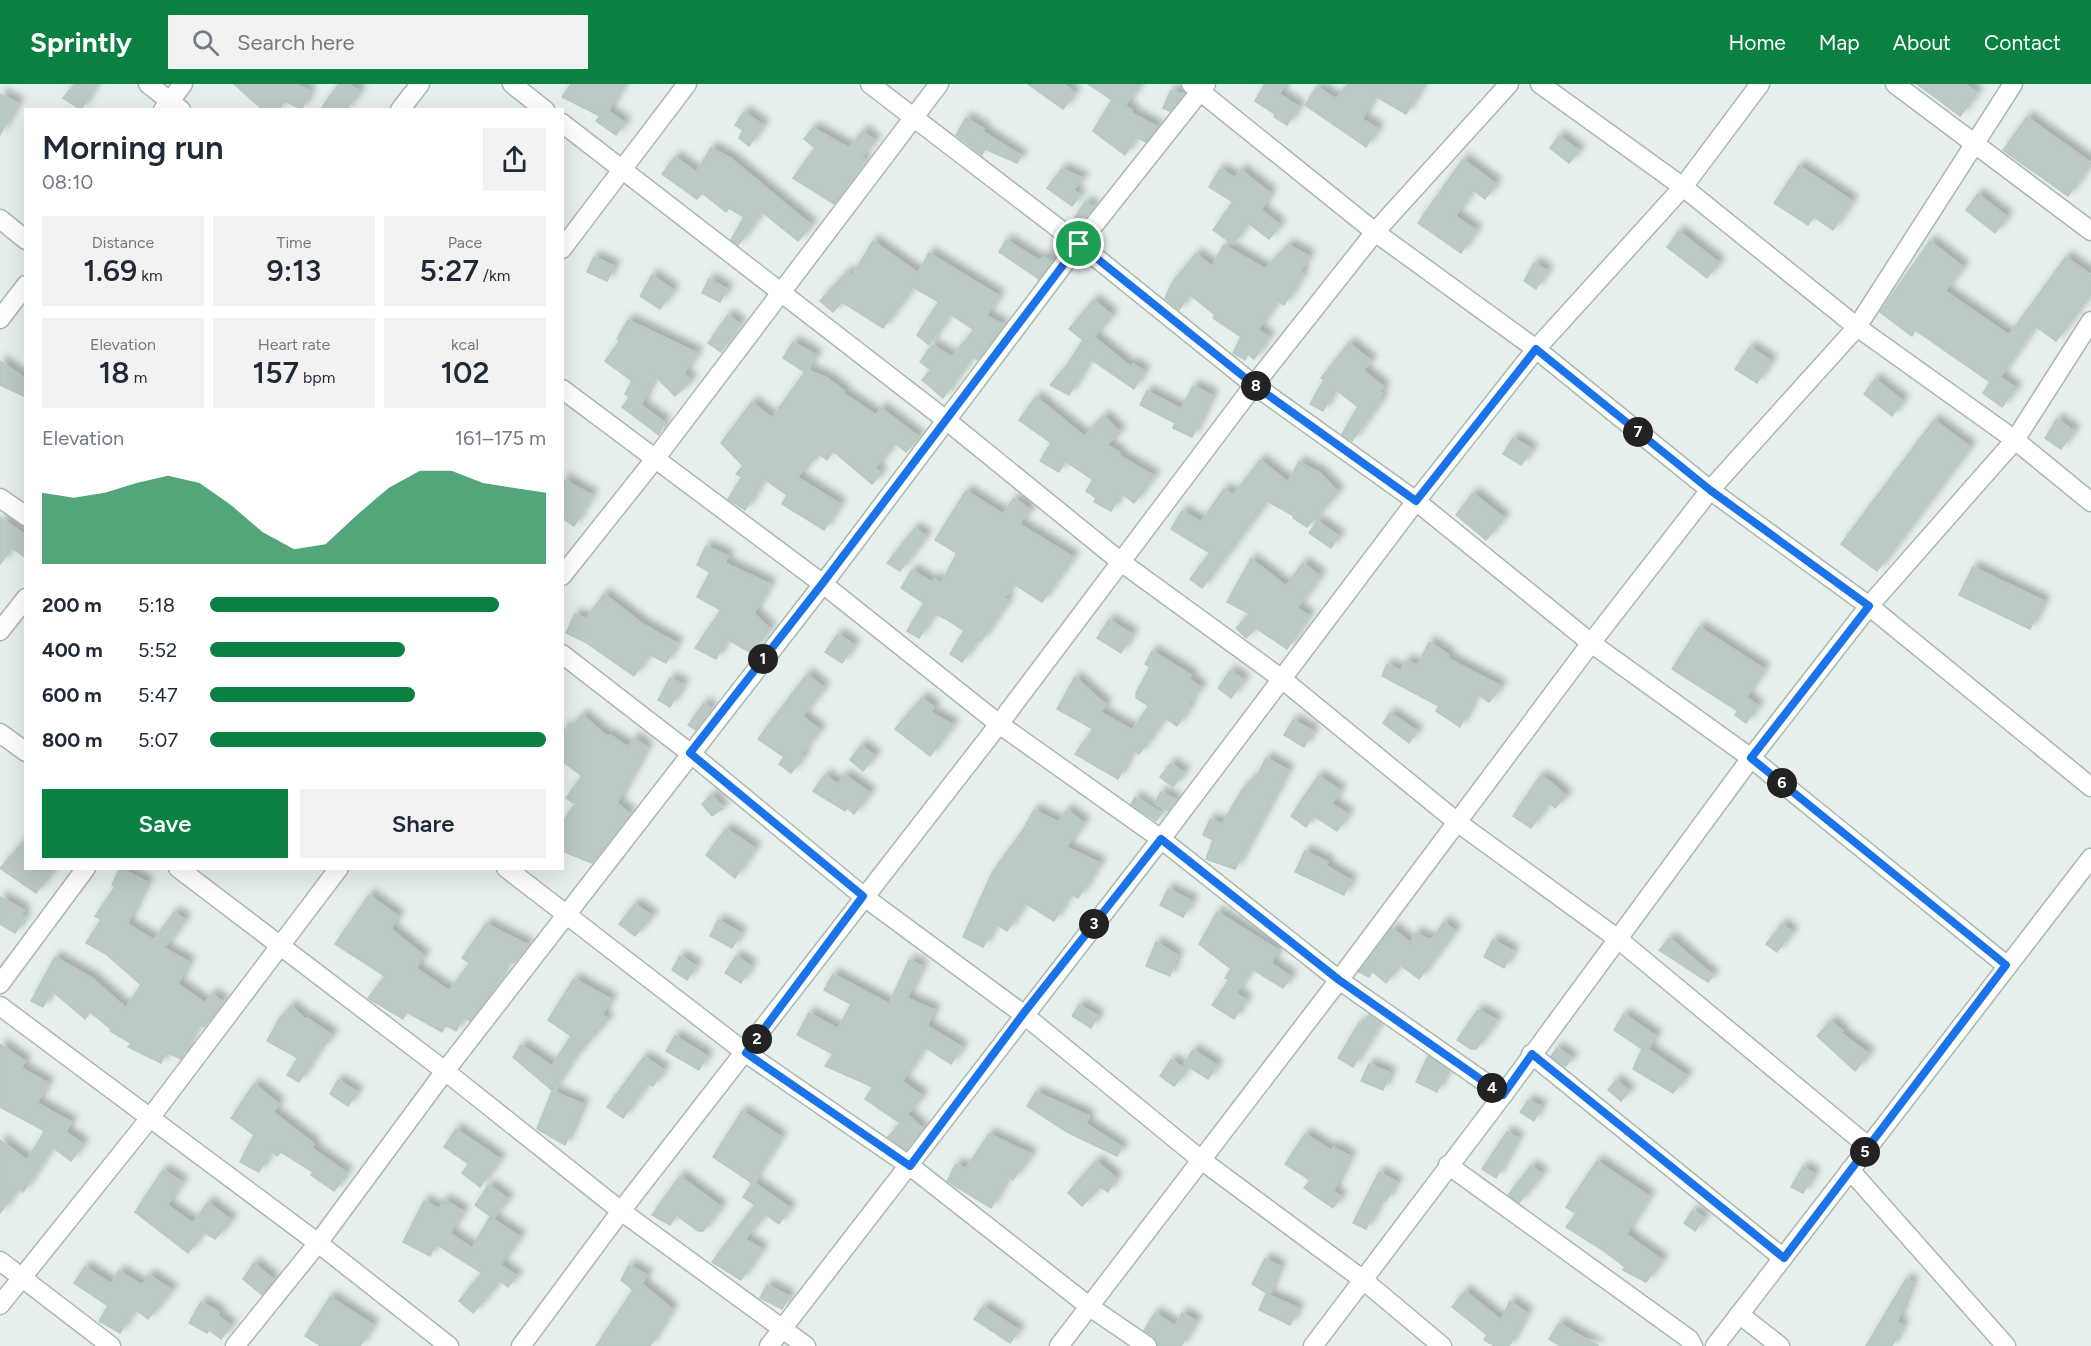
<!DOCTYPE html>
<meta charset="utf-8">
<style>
body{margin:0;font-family:Figtree,sans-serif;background:#f2f2f3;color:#1f2937;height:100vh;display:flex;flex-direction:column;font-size:22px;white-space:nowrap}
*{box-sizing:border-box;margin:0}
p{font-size:20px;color:#747a83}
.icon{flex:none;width:33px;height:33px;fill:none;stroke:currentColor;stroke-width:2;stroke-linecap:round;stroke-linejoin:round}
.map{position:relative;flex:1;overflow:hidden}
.drawer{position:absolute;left:24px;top:24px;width:540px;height:762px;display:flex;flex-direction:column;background:#fff;border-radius:0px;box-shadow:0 6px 24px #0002}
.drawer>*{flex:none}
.pin{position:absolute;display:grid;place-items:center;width:51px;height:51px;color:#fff;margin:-26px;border:3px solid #fff;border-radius:50%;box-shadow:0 2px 6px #0007}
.km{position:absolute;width:30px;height:30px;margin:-15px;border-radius:50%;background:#222;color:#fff;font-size:16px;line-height:30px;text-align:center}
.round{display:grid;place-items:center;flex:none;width:63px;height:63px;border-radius:0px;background:#f2f2f3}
.head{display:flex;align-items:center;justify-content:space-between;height:102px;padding:0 18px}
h1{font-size:33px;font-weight:600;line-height:45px}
.figures{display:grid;grid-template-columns:repeat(3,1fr);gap:9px;height:102px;padding:6px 18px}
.figures div{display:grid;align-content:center;border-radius:0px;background:#f2f2f3;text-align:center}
.figures b{font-size:30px;font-weight:600}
.figures small{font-size:16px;font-weight:400}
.figures p{font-size:16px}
.chart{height:168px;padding:12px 18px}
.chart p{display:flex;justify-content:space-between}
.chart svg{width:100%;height:108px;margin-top:6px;fill:#0b8043;opacity:.7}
.cta{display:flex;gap:12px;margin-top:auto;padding:12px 18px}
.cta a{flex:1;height:69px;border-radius:0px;background:#0b8043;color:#fff;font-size:24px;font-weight:600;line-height:69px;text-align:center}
.cta a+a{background:#f2f2f3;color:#1f2937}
ul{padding:0 18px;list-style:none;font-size:20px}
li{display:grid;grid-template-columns:96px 72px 1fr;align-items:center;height:45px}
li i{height:15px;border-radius:8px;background:#0b8043}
header{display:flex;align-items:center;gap:36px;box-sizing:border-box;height:84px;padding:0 30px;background:#0b8043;color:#fff}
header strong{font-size:28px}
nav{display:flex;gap:33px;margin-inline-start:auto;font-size:21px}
.search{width:420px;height:54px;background:#f2f2f3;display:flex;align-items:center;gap:15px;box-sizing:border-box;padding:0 21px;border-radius:0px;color:#747a83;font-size:22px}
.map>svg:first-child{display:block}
.building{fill:#bbcac4;stroke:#b8c9c2;stroke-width:1.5;filter:url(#shadow)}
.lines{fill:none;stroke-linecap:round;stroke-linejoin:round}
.minor-casing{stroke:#a8b8b2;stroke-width:21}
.minor{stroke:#fff;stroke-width:18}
.route-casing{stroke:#fff;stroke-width:12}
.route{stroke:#1a73e8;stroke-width:8}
</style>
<header>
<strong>Sprintly</strong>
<div class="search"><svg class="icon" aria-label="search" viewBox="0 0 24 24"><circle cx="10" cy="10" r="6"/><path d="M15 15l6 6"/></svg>Search here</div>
<nav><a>Home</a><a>Map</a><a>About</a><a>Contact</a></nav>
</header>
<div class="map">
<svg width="2091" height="1262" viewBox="0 0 2091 1262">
<defs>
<filter id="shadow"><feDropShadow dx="5.5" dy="-5.5" stdDeviation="3" flood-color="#0004"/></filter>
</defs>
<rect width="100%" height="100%" fill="#e6efeb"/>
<g class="building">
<polygon points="75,0 96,0 81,26 63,14"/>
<polygon points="234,0 295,0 310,7 302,25 284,17 279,26 263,26"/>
<polygon points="339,0 347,0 360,7 346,26 320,26"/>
<polygon points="571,0 624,0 608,27 625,39 616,51 596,37 600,32 562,13"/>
<polygon points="1028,0 1063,0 1075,9 1063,25"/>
<polygon points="1088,0 1140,0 1125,22 1132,26 1131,29 1158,43 1146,58 1136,53 1125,71 1093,47 1112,16"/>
<polygon points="1265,0 1285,0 1279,10 1299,23 1287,41 1274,33 1275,30 1255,17"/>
<polygon points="1348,0 1423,0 1406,30 1375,12 1362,35 1378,45 1366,63 1305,21 1317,3 1336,15"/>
<polygon points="1917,0 1965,0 1977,9 1960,32"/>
<polygon points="1171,6 1183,11 1170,27 1163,24"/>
<polygon points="0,10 18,19 0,51"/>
<polygon points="744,28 763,41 749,62 739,54 743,46 735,41"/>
<polygon points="2027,33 2091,79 2068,112 2003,66"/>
<polygon points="966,34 984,45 982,47 1021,72 1017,79 985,65 982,71 956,51"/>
<polygon points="813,44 849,64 863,47 875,57 861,73 865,76 834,120 793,94 815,64 804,55"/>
<polygon points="1559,52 1579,67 1569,79 1550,64"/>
<polygon points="711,64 730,74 811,141 798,157 762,128 738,161 731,156 744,133 729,124 726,128 702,109 697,115 662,90 675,73 696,88"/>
<polygon points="1463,75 1496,100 1485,115 1473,106 1455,132 1476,146 1461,169 1418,139"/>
<polygon points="1799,82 1852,117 1833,146 1814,133 1808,141 1774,119"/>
<polygon points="1062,85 1083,94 1073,106 1080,111 1072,122 1047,104"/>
<polygon points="1220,85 1235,94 1241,86 1270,109 1261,126 1280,141 1269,155 1248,139 1233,160 1213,146 1233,118 1209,103"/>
<polygon points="1978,110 2007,133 1995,149 1966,126"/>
<polygon points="1085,118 1094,123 1077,144 1071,140"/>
<polygon points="1679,147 1719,179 1707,194 1667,163"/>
<polygon points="1006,156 1040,177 1043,173 1052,178 1039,195 999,168"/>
<polygon points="873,157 918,189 929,169 999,212 986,232 1004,241 978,276 973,272 943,314 922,296 931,286 920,278 932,261 952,273 974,246 950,230 929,261 917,251 939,218 913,203 883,244 842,218 833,228 820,217 847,188 852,192"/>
<polygon points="1930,157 1963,183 1945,207 2009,251 2066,173 2091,191 2091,210 2056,257 2035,242 2000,293 2016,304 2002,323 1983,309 1990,298 1915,246 1912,252 1880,228"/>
<polygon points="1224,161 1265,185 1288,161 1309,172 1300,188 1303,190 1284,221 1277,217 1258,246 1269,253 1254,275 1248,270 1245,276 1233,269 1241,253 1213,234 1215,231 1189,210 1179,226 1165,214 1172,199 1196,170 1212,182"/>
<polygon points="594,173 614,182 607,197 587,188"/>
<polygon points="1534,179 1547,187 1536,205 1524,197"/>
<polygon points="652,191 673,206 660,225 640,212"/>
<polygon points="709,195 727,205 720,218 702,209"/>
<polygon points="1094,216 1112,231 1094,253 1131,283 1133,280 1144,287 1134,305 1090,275 1069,311 1050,301 1068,280 1083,256 1069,245"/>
<polygon points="728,231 740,240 721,268 708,259"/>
<polygon points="628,236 697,269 684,289 691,297 675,312 655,292 641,321 664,338 659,351 622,323 630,313 625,310 632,297 605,277 620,257 617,255"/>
<polygon points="793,258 816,271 807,286 827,294 844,307 843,309 876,331 881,324 919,353 906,368 895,359 875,384 881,389 872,400 833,367 827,376 819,370 797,393 840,420 824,446 782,420 787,411 764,395 745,426 728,415 742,393 736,390 743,382 721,359 752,318 772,334 805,288 783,274"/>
<polygon points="1349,259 1371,277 1363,286 1384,303 1380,307 1382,309 1379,315 1381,316 1352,357 1342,350 1358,323 1335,305 1323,327 1310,320 1324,296 1321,294"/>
<polygon points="1750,263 1771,277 1757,299 1735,285"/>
<polygon points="0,277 26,295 26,313 0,301"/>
<polygon points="1875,295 1903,317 1892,332 1864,310"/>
<polygon points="1193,302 1212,311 1192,353 1173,344 1175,339 1140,321 1147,307 1181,325"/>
<polygon points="1036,313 1084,352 1104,332 1120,348 1107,361 1120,369 1118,371 1154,392 1134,419 1121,409 1111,427 1094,418 1096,414 1086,407 1093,396 1065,377 1059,388 1040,377 1051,359 1019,336"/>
<polygon points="2057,335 2074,347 2061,365 2045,354"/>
<polygon points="1934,336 1970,363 1877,487 1841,460"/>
<polygon points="1513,354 1532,365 1521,381 1503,370"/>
<polygon points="1260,376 1288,398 1299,378 1320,389 1338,408 1307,443 1293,434 1294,432 1267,417 1202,504 1190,495 1210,469 1171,445 1182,427 1201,438 1224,405 1233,411"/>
<polygon points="562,395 592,411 574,442 562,434"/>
<polygon points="966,407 1003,430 1014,414 1030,426 1019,440 1073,473 1042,518 1014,500 1004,514 1008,517 981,557 978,555 962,578 950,570 964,547 946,535 934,529 919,554 907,547 924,519 901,504 912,486 933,499 934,495 941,499 957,469 935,456"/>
<polygon points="1473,409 1504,434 1486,456 1456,431"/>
<polygon points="0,433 26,452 26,474 12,464 0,480"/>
<polygon points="1317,437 1339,452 1331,464 1309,449"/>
<polygon points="915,444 926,452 900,487 887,479"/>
<polygon points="706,462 728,472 725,479 770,500 754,529 770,545 751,569 727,555 716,575 695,564 721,526 697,513 710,488 697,481"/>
<polygon points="1251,475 1286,502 1303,479 1320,492 1297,524 1309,532 1287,565 1256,544 1246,554 1236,544 1250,530 1227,518"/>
<polygon points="1973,483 2044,517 2030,545 1959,511"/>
<polygon points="604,510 644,541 677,559 666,579 649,570 634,592 585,558 566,549 575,530 586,535"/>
<polygon points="1109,536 1132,550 1121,569 1097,554"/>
<polygon points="1699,543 1764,585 1746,613 1758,622 1746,639 1735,631 1738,627 1672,585"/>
<polygon points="838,550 854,561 842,579 825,568"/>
<polygon points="1429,558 1449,571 1447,574 1501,602 1489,618 1477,610 1460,643 1436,627 1439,622 1382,592 1387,580 1401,587 1405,577 1418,581"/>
<polygon points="1152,567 1191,591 1189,594 1201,604 1188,620 1190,622 1177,642 1165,634 1139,670 1133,666 1118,695 1075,670 1093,645 1057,625 1075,593 1106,621 1100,628 1132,646 1149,622 1136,614 1136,609 1150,583 1145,580"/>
<polygon points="1230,587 1244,596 1231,614 1218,604"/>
<polygon points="807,590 824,604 802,632 820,646 801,670 804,672 791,689 779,680 784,673 758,655"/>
<polygon points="670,594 683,600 670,623 658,616"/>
<polygon points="922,614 934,623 930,628 953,641 930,672 895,645"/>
<polygon points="704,619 712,625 696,646 688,641"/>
<polygon points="1390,629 1417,647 1409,659 1383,639"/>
<polygon points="582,631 608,653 610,651 628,663 634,654 647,663 617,719 630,730 592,779 562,767 562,739 575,720 566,714 582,692 562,677 562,643 568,647"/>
<polygon points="1293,636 1313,647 1304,663 1284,651"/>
<polygon points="861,661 875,672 863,687 850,676"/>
<polygon points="1266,674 1288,686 1235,785 1206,775 1213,756 1203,751 1210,735 1222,740 1242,706 1258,690"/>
<polygon points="1171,679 1184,689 1173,703 1160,693"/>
<polygon points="825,691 838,700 845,691 870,709 854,730 847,724 845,727 813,707"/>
<polygon points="1318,692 1340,706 1332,720 1348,730 1337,747 1314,732 1306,743 1291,732"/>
<polygon points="1540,692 1552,699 1566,712 1555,724 1549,718 1531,744 1513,732"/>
<polygon points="1161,708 1176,716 1168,727 1155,719"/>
<polygon points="712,711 723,724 712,732 702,720"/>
<polygon points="1135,713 1161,730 1156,737 1131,720"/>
<polygon points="1034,726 1058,738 1067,726 1084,739 1066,763 1100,779 1078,814 1070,810 1054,837 1025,819 1007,847 996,840 983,863 963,853 992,789 1023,746"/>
<polygon points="726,745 755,764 735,794 706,771"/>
<polygon points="26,755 26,784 55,784 36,809 0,784"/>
<polygon points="1305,767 1328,778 1326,782 1351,796 1344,811 1295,788"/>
<polygon points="120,784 147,798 127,840 154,856 174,828 185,836 164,864 189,878 178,900 205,919 212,910 223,918 204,943 200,941 197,943 181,975 166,968 161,979 128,963 131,959 110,947 111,945 90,928 85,935 52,907 43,923 31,917 55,873 92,894 126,924 141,901 106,870 86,859 101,836 95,832 115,803 112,801"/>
<polygon points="1168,805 1192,817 1183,833 1160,821"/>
<polygon points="369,811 398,832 391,845 424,872 416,884 449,907 470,879 462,874 486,840 528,861 514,879 509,877 491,910 470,937 464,933 456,947 446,941 442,948 407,928 403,935 368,914 385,892 335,860"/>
<polygon points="0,813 24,826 21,831 25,833 15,849 0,840"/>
<polygon points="635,820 652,832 635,852 619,840"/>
<polygon points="1217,828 1278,866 1271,879 1291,893 1283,904 1252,885 1236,909 1246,916 1234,935 1212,921 1229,896 1225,894 1231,885 1199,860"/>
<polygon points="718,836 741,849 732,864 710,852"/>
<polygon points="1444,838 1455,847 1419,895 1400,881 1386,899 1372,887 1369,893 1359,888 1392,844 1411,859 1415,849 1431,856"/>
<polygon points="1782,840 1792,848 1777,868 1766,860"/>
<polygon points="1670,854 1713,892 1708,898 1659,866"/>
<polygon points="1493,856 1513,867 1504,884 1484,873"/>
<polygon points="1156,858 1177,871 1170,892 1146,882"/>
<polygon points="680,872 696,882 687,896 672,886"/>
<polygon points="736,872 751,882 741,899 725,889"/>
<polygon points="909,876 922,882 907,914 934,926 927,942 962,963 951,980 925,963 902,997 922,1012 900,1039 865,1015 873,1003 825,982 833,970 797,951 809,929 838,945 851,920 824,906 833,890 889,920"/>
<polygon points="574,895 611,915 602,931 608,935 570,979 553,1007 513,973 521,961 552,982 571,952 548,936"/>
<polygon points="1079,921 1098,932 1091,944 1072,932"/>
<polygon points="291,922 306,936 307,934 332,951 324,962 322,961 299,998 287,991 298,974 267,957 279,935"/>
<polygon points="1478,926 1497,936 1476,965 1471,965 1457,956"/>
<polygon points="1624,930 1656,952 1648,965 1687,992 1673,1009 1633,985 1642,965 1614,946"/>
<polygon points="1369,931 1380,939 1353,983 1338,974 1359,939 1363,941"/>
<polygon points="1831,937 1843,947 1841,949 1869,970 1855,987 1817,952"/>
<polygon points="675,952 707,972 699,986 666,967"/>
<polygon points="0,960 25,977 21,984 48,999 37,1019 71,1038 66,1048 83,1060 71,1077 52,1063 23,1108 18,1105 0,1129 0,1056 27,1076 45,1047 0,1023"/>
<polygon points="1557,964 1572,974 1565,983 1551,972"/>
<polygon points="1193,966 1217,981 1208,995 1184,980"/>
<polygon points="1428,972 1447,986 1437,1008 1416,998"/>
<polygon points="644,973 664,986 653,1002 648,999 623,1034 607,1023"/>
<polygon points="1171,976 1187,986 1174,1002 1160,992"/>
<polygon points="1369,980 1390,989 1383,1006 1361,997"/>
<polygon points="338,996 357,1008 348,1022 330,1010"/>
<polygon points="1616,996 1629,1007 1621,1017 1608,1006"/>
<polygon points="254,1000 279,1020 273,1028 314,1060 312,1064 347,1089 334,1107 311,1091 313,1088 281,1068 277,1072 271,1067 259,1088 240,1078 254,1051 231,1034"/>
<polygon points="552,1007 583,1020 565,1061 537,1045"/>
<polygon points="1036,1008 1089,1032 1086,1040 1122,1063 1117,1072 1067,1048 1027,1022"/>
<polygon points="1528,1017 1541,1022 1534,1037 1520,1028"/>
<polygon points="742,1027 781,1053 752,1099 713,1073"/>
<polygon points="908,1031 923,1045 906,1066 888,1053"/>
<polygon points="456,1045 500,1075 480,1103 462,1089 469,1080 444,1063"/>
<polygon points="1507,1048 1518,1054 1496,1094 1482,1085"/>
<polygon points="989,1050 1031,1070 1013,1096 1008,1092 991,1124 947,1097 956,1080 966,1085"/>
<polygon points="1305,1050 1332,1067 1333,1063 1350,1072 1333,1107 1341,1113 1333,1124 1304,1104 1310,1096 1285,1080"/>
<polygon points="1096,1077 1116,1094 1108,1108 1100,1103 1082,1122 1068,1109"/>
<polygon points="1597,1077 1649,1112 1626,1150 1662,1176 1646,1198 1623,1186 1625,1183 1601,1165 1566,1143 1576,1130 1566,1123"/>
<polygon points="1531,1082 1542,1090 1519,1119 1508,1111"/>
<polygon points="1803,1083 1814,1090 1803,1109 1791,1103"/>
<polygon points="163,1086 182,1098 167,1121 193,1139 208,1118 231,1136 215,1155 204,1148 188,1169 135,1128"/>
<polygon points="1379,1088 1397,1098 1386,1117 1382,1114 1366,1145 1353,1139"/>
<polygon points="680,1092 721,1123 703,1147 698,1147 676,1131 670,1141 652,1131"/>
<polygon points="753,1098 790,1124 779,1140 765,1130 745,1155 762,1165 741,1196 712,1178 755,1121 743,1113"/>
<polygon points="489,1101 508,1115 493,1134 475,1121"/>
<polygon points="444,1116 463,1127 450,1149 472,1164 490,1133 520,1153 500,1181 517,1192 508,1203 500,1197 473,1229 459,1217 482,1189 436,1160 430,1172 403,1158 424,1117 439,1125"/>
<polygon points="1693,1126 1704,1134 1695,1147 1684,1139"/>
<polygon points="1265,1175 1280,1182 1268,1210 1252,1200"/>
<polygon points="254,1179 274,1196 262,1211 243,1195"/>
<polygon points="629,1181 647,1191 642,1200 672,1225 650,1262 596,1262 633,1206 621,1196"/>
<polygon points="85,1183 111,1200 119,1187 142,1201 149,1191 172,1206 148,1235 135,1225 120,1249 99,1237 108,1222 74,1199"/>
<polygon points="1906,1195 1912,1198 1897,1238 1903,1241 1892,1262 1866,1262"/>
<polygon points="767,1201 789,1212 782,1225 760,1214"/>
<polygon points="1465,1207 1501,1236 1510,1217 1527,1229 1509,1262 1495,1262 1484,1256 1487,1251 1452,1223"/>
<polygon points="1266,1210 1298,1224 1290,1241 1259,1226"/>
<polygon points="330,1213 373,1241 360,1262 321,1262 305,1252"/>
<polygon points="201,1218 219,1228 217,1231 231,1242 221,1255 209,1246 207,1249 189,1239"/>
<polygon points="983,1223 1019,1246 1010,1259 974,1235"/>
<polygon points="1155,1229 1175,1242 1182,1229 1196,1237 1181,1262 1158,1262 1154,1253 1144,1246"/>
<polygon points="1559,1239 1575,1249 1599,1262 1560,1262 1549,1255"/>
</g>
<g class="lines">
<defs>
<g id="minor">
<polyline points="148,0 181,26"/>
<polyline points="512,0 545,26"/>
<polyline points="870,0 1079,160 1254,301 1416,417 1591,559 1751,674 2006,881"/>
<polyline points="1191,0 1375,148 1536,265 1710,406 1869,522 2091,703"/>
<polyline points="1540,0 1683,103 1857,243 2015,356 2091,418"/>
<polyline points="1895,0 2091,147"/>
<polyline points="163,26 183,0"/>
<polyline points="400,26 420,0"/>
<polyline points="562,39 946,336 1121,478 1282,595 1457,738 1618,855 1869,1063"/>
<polyline points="0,135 26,156"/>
<polyline points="562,165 687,0"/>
<polyline points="0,235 26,201"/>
<polyline points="562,305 823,500 999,640 1161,755 1339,896 1503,1011"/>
<polyline points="0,414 26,432"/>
<polyline points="562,492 655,375 939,0"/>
<polyline points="0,547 26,514"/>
<polyline points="562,570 690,669 863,812 1023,930 1200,1075 1362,1195 1442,1262"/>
<polyline points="0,649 26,668"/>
<polyline points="178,784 445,987 621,1127 806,1262"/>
<polyline points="506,784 746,969 910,1082 1090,1223 1147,1262"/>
<polyline points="0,900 86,784"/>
<polyline points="0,922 318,1159 449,1262"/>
<polyline points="1531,970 1783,1174"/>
<polyline points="1448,1081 1689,1255 1693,1262"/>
<polyline points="1850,1086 2006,1262"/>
<polyline points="0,1177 111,1262"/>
<polyline points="0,1221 150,1034 339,784"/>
<polyline points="1739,1230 1780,1262"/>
<polyline points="235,1262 318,1159 445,987 823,500 1079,160 1206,0"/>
<polyline points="521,1262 621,1127 999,640 1254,301 1375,148 1509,0"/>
<polyline points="769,1262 1161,755 1416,417 1536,265 1683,103 1760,0"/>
<polyline points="1059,1262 1339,896 1591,559 1710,406 1857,243 2013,0"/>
<polyline points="1313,1262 1503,1011 1751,674 1869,522 2015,356 2091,237"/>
<polyline points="1715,1262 2091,774"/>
</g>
</defs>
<use href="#minor" class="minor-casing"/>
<use href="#minor" class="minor"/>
</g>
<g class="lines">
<defs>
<polygon id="route" points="1079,160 1254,301 1416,417 1536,265 1710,406 1869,522 1751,674 2006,881 1784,1174 1532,970 1503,1011 1339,896 1161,755 1023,930 910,1082 746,969 863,812 690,669 822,500"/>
</defs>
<use href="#route" class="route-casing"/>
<use href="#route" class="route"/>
</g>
</svg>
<div class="pin" style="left:1079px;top:160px;background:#1e9e55"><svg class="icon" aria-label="arrive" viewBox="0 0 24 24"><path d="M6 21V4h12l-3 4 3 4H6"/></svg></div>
<b class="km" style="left:763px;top:575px">1</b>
<b class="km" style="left:757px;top:955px">2</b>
<b class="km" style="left:1094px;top:840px">3</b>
<b class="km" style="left:1492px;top:1004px">4</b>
<b class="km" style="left:1865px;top:1068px">5</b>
<b class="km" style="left:1782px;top:699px">6</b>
<b class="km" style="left:1638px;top:348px">7</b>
<b class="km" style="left:1256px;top:302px">8</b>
<section class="drawer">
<div class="head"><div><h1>Morning run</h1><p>08:10</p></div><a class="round"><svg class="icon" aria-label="share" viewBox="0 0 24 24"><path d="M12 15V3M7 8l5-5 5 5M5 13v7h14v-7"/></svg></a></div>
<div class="figures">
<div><p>Distance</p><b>1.69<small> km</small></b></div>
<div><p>Time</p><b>9:13</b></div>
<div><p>Pace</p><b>5:27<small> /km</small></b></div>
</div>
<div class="figures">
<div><p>Elevation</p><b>18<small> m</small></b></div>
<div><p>Heart rate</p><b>157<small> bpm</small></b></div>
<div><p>kcal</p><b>102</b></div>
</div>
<div class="chart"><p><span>Elevation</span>161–175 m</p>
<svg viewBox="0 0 160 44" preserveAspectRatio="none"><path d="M0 44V15L10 17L20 15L30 11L40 8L50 11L60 20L70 31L80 38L90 36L100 24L110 13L120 6L130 6L140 11L150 13L160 15V44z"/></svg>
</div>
<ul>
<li><b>200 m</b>5:18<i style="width:86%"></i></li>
<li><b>400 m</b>5:52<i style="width:58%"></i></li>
<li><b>600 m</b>5:47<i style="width:61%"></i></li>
<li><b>800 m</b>5:07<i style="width:100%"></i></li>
</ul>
<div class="cta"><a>Save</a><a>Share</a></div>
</section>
</div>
